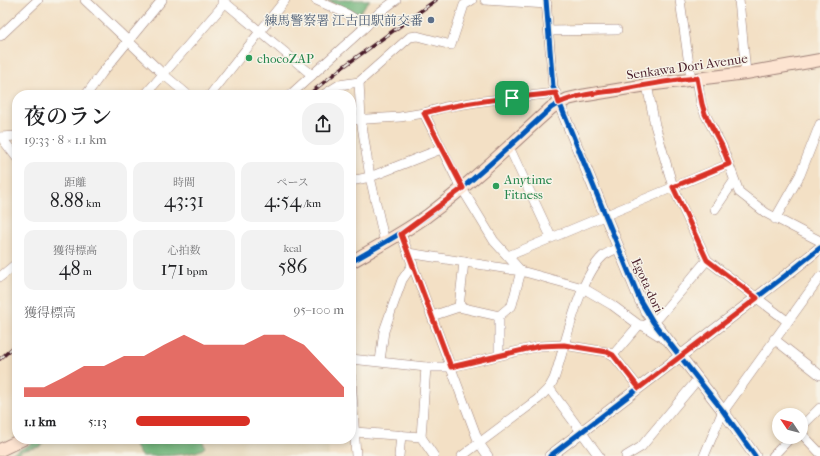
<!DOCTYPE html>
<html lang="ja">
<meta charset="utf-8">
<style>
body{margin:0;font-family:"IM FELL French Canon","Noto Serif JP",serif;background:#f2f2f2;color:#202124;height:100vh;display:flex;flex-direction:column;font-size:15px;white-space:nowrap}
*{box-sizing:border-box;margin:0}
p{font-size:13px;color:#757577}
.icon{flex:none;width:22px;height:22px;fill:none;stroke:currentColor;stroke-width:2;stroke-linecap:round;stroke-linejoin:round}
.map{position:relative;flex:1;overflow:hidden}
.details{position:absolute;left:12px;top:90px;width:344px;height:354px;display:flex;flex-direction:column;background:#fff;border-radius:16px;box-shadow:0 2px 6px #0003}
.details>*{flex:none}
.needle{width:26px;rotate:305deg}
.fabs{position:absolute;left:772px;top:408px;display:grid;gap:8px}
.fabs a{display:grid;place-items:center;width:36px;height:36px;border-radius:50%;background:#fff;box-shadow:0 2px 6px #0003;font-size:20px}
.pin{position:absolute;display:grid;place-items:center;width:34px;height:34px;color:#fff;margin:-17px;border-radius:8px;box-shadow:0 2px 6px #0006}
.round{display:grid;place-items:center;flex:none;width:42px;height:42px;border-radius:16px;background:#f2f2f2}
.overview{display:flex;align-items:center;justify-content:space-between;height:68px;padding:0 12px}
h1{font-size:22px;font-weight:600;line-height:30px}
.figures{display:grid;grid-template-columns:repeat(3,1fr);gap:6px;height:68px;padding:4px 12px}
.figures div{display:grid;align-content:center;border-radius:10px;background:#f2f2f2;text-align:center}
.figures b{font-size:20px;font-weight:600}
.figures small{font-size:11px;font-weight:400}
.figures p{font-size:11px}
.chart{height:112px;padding:8px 12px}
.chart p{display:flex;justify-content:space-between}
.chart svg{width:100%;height:72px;margin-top:4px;fill:#d93025;opacity:.7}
ul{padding:0 12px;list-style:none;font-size:13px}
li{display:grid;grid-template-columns:64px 48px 1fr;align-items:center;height:30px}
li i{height:10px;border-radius:5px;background:#d93025}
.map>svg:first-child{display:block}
.built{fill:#e3d6b7}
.forest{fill:#6eb378;stroke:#5c6952}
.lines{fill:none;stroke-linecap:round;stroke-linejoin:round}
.minor-casing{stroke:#9e8078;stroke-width:10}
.tertiary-casing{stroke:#9e8078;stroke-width:12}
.secondary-casing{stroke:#9e8078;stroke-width:14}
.minor{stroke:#fff;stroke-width:9}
.tertiary{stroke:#fff;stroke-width:11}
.secondary{stroke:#fde4d1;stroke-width:12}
.rail-casing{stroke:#4a1f2b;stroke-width:3.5}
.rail{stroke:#f7f3e8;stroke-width:2;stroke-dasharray:6;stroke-linecap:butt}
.cycleway-casing{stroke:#f7f3e8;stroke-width:8}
.cycleway{stroke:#0057b8;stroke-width:5}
.route-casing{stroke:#fff;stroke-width:8}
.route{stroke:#d93025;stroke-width:5}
.service-dot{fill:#5c6f8a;stroke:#f7f3e8;stroke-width:1.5}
.leisure-dot{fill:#2e9e5b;stroke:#f7f3e8;stroke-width:1.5}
.labels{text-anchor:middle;stroke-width:3;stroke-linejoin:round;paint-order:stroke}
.service-label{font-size:13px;fill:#4e5e75;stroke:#f7f3e8;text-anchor:end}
.leisure-label{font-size:13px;fill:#27864d;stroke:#f7f3e8;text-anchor:start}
.street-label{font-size:13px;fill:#4a1f2b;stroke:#f7f3e8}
</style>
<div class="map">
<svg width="820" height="456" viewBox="0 0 820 456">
<rect width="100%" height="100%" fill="#f7f3e8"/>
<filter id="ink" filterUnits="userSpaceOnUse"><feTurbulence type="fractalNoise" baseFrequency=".025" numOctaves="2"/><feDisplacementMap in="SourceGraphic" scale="8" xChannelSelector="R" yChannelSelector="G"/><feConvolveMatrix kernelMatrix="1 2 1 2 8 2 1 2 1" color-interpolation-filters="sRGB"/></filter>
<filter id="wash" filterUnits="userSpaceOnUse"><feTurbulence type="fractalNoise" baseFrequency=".012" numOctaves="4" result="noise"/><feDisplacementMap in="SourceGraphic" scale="16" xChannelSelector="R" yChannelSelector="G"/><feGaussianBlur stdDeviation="0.9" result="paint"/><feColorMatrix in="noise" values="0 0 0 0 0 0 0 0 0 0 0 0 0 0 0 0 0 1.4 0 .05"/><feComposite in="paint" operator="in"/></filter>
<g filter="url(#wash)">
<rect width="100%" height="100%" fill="#f3e0c5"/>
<polygon class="built" points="39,439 328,439 329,456 3,456"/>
<g class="forest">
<polygon points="327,0 370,0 359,13 353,14"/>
<polygon points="41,439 48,439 39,447 21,451 15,456 7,456"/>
<path d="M138,439H202L205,447C198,456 155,456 141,456L133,443V441Z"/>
</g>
</g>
<g filter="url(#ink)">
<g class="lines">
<defs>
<g id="minor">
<polyline points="85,0 163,74 188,95"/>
<polyline points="222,0 312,75"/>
<polyline points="316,0 347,14 366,26"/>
<polyline points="485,0 547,4"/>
<polyline points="546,0 553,87 557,98"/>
<polyline points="680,0 691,79"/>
<polyline points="739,0 746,73"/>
<polyline points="549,31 617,30"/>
<polyline points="0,36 38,0"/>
<polyline points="697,78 701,104 705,114 722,146 739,192 766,213 820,241"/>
<polyline points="359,82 361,119 370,177 385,243"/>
<polyline points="647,85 655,125 673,187 707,260 787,321"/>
<polyline points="86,95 102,73 162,0"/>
<polyline points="145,95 225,3"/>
<polyline points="210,95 285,0"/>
<polyline points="290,95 363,29 380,12 396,0"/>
<polyline points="323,95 339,85 359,82 410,37 417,36 451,45 464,5 472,0"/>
<polyline points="424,113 458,182 494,241 521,271"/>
<polyline points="351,120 400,117 424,113 445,107 483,101 556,93"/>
<polyline points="0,137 17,136"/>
<polyline points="1,137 17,158"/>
<polyline points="509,147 551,237"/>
<polyline points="351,181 370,177 441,149"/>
<polyline points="715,209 734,181"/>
<polyline points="775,219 800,175 820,124"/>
<polyline points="401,234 479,443 488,456"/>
<polyline points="408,253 521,271 583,288 612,305 639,325 642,325 666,340"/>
<polyline points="508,256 729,164"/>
<polyline points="0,277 17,263"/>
<polyline points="459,307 464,262"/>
<polyline points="432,316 459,307 499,316 512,305 521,271"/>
<polyline points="648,323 653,322 659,317 707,260"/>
<polyline points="774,339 820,375"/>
<polyline points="499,355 499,316"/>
<polyline points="613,355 639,325"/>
<polyline points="351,359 426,367 451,367 540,346 564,345 607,352 613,355 639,388"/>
<polyline points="380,361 384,331 402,280 413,264"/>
<polyline points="351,377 356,456"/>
<polyline points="549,388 599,456"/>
<polyline points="801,427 820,408"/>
<polyline points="355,432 421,437 434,456"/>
<polyline points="801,433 820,453"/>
<polyline points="421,437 426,367"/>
<polyline points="399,456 401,435"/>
<path d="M462,456L538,399L549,388L554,379C565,347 579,278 603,256C607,253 614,250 619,247"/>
<polyline points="626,456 641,447 698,379"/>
<polyline points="704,456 722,413 820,277"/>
<polyline points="773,456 791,437"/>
</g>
<g id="tertiary">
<polyline points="559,103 640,300 647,313 723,411 755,456"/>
<polyline points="550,456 790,272 820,248"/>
</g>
<g id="secondary">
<path d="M351,262C377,247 403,233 427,216C471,183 511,145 551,108L568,99L581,96L647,85L746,73L820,60"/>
<polyline points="0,450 23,439"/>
</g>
</defs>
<use href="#minor" class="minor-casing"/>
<use href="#tertiary" class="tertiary-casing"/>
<use href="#secondary" class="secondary-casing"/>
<use href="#minor" class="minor"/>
<use href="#tertiary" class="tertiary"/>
<use href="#secondary" class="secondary"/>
<defs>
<g id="rail">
<polyline points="308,95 343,67 436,0"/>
<polyline points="0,359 17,344"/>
</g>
</defs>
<use href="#rail" class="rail-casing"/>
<use href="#rail" class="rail"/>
<defs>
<g id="cycleway">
<polyline points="546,0 553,87 640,300 653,322 723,411 755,456"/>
<path d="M351,262C377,247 403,233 427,216C471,183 511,145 551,108L559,103"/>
<polyline points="550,456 790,272 820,248"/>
</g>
</defs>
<use href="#cycleway" class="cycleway-casing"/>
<use href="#cycleway" class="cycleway"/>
</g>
</g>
<g class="lines" filter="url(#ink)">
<defs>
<path id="route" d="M697,78L702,104L705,114L722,146L729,164L673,187L707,260L757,298L639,388L613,355L607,352L564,345L540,346L451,367L401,234L463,188L424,113C464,102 506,98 547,94L556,93L559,103C578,94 599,93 620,90C645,85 671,80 697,78Z"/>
</defs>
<use href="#route" class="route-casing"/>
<use href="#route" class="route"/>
</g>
<circle class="service-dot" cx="431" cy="20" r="4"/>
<g class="leisure-dot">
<circle cx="249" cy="58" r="4"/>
<circle cx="496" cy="186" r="4"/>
</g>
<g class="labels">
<g class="service-label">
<text x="423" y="25">練馬警察署 江古田駅前交番</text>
</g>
<g class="leisure-label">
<text x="257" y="63">chocoZAP</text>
<text x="504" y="184">Anytime<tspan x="504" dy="15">Fitness</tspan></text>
</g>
<g class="street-label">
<text transform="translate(687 66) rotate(-8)" y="5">Senkawa Dori Avenue</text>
<text transform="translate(648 285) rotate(65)" y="5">Egota-dori</text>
</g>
</g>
</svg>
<div class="fabs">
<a><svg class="needle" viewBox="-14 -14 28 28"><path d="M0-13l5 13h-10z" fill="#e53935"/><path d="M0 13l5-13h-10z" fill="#757577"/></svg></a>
</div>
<div class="pin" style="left:512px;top:98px;background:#1e9e55"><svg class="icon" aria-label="arrive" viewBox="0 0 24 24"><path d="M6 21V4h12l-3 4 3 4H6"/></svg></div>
<section class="details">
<div class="overview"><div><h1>夜のラン</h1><p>19:33 · 8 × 1.1 km</p></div><a class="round"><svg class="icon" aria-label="share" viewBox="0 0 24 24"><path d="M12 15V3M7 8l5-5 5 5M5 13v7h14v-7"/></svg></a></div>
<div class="figures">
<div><p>距離</p><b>8.88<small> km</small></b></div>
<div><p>時間</p><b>43:31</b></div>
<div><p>ペース</p><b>4:54<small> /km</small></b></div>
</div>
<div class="figures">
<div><p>獲得標高</p><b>48<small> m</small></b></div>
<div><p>心拍数</p><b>171<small> bpm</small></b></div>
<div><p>kcal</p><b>586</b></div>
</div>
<div class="chart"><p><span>獲得標高</span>95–100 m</p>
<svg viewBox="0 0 160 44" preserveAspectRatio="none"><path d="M0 44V38L10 38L20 32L30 25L40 25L50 19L60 19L70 12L80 6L90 12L100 12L110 12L120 6L130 6L140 12L150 25L160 38V44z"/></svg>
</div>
<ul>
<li><b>1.1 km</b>5:13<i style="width:55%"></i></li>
</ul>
</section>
</div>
